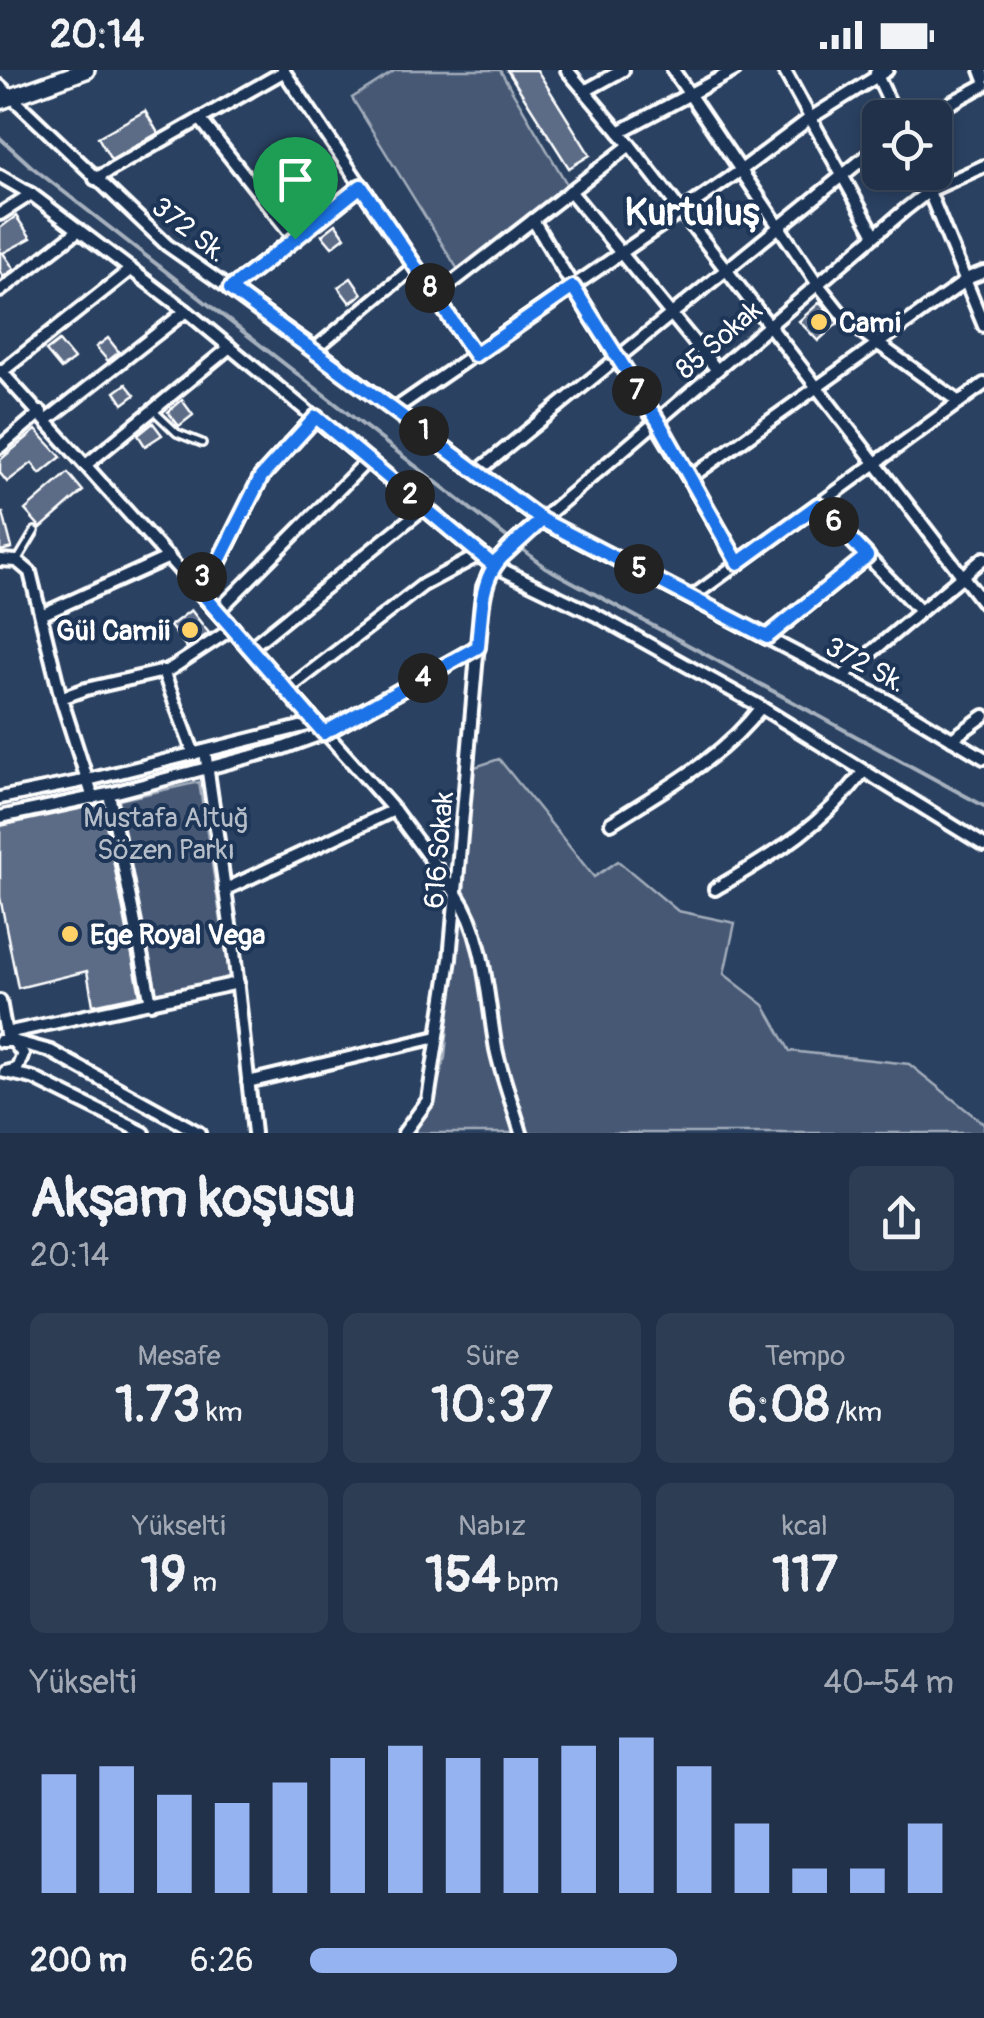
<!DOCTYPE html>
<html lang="tr">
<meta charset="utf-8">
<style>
body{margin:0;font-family:Pangolin,sans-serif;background:#2d3d53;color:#f1f3f6;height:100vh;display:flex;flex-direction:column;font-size:38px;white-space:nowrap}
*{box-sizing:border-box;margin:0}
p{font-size:32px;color:#a2a9b4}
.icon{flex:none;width:55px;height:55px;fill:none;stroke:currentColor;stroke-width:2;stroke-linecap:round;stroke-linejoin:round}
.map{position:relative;height:1063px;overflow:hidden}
.panel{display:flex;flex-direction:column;background:#203149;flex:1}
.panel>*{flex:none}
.buttons{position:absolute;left:862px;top:30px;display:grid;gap:20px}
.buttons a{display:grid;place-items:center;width:90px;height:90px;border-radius:15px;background:#203149;box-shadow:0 5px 15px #0003,0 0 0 2px #3d4c61;font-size:50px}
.pin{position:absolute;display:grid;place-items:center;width:85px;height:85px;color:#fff;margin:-102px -42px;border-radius:50% 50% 50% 0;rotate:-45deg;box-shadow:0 0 10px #0007}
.pin .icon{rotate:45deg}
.km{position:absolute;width:50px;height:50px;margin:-25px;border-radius:50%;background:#222;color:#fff;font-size:28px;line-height:50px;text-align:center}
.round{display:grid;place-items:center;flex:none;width:105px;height:105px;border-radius:15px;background:#2d3d53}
.headline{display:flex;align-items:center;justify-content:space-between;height:170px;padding:0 30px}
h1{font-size:55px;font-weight:700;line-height:75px}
.figures{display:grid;grid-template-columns:repeat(3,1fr);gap:15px;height:170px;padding:10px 30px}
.figures div{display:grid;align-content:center;border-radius:15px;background:#2d3d53;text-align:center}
.figures b{font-size:50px;font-weight:700}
.figures small{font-size:28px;font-weight:400}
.figures p{font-size:28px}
.chart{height:280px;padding:20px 30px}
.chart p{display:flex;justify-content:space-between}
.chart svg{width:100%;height:180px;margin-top:10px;stroke:#95b2f1;stroke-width:6}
ul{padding:0 30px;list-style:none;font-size:32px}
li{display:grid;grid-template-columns:160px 120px 1fr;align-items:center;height:75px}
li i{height:25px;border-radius:12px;background:#95b2f1}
.status{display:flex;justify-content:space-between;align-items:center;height:70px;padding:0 50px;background:#203149;direction:ltr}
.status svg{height:28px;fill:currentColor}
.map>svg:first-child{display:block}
.green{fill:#465975;stroke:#a2acba;stroke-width:2.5}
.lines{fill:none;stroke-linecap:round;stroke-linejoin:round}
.stream{stroke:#a7b1be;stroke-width:4}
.building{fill:#5b6c86;stroke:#fff;stroke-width:2.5}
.lane-casing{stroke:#fff;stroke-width:12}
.street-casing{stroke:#fff;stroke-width:18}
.secondary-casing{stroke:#fff;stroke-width:22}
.lane{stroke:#1d3557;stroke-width:5}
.street{stroke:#1d3557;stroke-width:10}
.secondary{stroke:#1d3557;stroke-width:15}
.route-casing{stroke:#fff;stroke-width:20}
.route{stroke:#1a73e8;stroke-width:12}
.poi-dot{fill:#ffd166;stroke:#1d3557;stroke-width:4}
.labels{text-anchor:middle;stroke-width:8;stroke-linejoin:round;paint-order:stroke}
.street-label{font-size:28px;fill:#fff;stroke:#1d3557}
.poi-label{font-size:28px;font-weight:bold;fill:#fff;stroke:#1d3557;text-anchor:start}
.park-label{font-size:28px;fill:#b5bdc8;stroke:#1d3557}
.district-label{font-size:38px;font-weight:bold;fill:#fff;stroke:#1d3557}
</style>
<div class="status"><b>20:14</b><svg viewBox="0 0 49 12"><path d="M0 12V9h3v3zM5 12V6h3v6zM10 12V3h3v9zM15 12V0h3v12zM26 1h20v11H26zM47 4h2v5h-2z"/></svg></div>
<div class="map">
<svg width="984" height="1063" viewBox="0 0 984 1063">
<rect width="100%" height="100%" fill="#2a4161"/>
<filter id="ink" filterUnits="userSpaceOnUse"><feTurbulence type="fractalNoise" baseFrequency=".01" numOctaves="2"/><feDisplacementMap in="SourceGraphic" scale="20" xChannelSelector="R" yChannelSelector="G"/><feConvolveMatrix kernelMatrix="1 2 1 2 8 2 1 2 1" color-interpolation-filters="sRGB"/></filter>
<g filter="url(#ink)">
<g class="green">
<polygon points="396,0 500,0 568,116 460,203 352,28"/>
<polygon points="499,689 594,807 618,791 678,841 735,853 724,904 764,935 790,981 909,994 984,1054 984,1063 410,1063 438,1013 445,987 472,698"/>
<polygon points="199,712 230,908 152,926 119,730"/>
</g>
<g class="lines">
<polyline class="stream" points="0,68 32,97 545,497 984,736"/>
</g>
<g class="building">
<polygon points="507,0 537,0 590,85 569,98"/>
<polygon points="145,41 158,63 111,90 98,67"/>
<polygon points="16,146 31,168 3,183 14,199 3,207 0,202 0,158"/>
<polygon points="336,154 345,167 332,177 322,165"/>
<polygon points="351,208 362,224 350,233 338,217"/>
<polygon points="820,232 838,253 818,271 799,251"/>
<polygon points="108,268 119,282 108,291 96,277"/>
<polygon points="59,271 74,289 61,299 46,281"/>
<polygon points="126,314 135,325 123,334 115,322"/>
<polygon points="182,330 193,345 179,356 168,342"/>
<polygon points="153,353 162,365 145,376 138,365"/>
<polygon points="36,360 61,387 40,404 32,393 7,412 0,403 0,390"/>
<polygon points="68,403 83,421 41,458 25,440"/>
<polygon points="0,443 3,443 12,478 0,481"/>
<polygon points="191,540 209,563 187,578 170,556"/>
<polygon points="102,734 140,925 93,935 87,901 18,918 0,827 0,756"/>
</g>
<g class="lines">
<defs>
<g id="lane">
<polyline points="155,342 177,363 202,373"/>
<polyline points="17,491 35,461"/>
</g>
<g id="street">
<polyline points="283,0 475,285"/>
<polyline points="567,0 630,75 984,534"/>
<polyline points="673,0 817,213 848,252 959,332"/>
<polyline points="784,0 875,165"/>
<polyline points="981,0 984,8"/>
<polyline points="876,3 897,48"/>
<polyline points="0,16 167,175 307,273 542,451 894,634 984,688"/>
<polyline points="585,21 623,0"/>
<polyline points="923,48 984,15"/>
<polyline points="200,49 295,169"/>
<polyline points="619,62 735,0"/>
<polyline points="921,102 984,256"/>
<polyline points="0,106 31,124 186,241 493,495 596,545 754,633 984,775"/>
<polyline points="95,109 283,2"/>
<polyline points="570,121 717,300"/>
<polyline points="0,144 31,124"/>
<path d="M533,150C601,264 672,377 738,493"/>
<polyline points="230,219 361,116"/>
<polyline points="0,221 79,160"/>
<polyline points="435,226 630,75"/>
<polyline points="315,279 415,196"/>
<path d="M0,300L349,689L394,740L457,825C486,868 487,930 496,979C502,1007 513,1035 521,1063"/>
<polyline points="0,303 131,199"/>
<polyline points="395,339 740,101 809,49 887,0"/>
<polyline points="47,350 186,241"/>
<polyline points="0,377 41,342"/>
<polyline points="87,394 230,277"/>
<polyline points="477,402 880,75"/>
<polyline points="690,408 971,207 984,202"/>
<polyline points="818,435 920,541"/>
<polyline points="0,490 17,491 30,502 61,628 93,728"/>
<polyline points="194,515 219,493 261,407 315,347"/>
<polyline points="692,527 984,314"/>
<polyline points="218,541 368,390"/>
<polyline points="41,545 169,487"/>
<polyline points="767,567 867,487"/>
<polyline points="250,578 425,437"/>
<polyline points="163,601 194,684"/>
<polyline points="842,607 984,488"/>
<polyline points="287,620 423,515 481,484"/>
<polyline points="61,628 86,619 169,600 233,558"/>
<polyline points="952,669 984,646"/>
<polyline points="205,681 234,882 254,1063"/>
<polyline points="109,724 151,933"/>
<polyline points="0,728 88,710 316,653"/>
<polyline points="0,747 113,723 283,678 324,663 478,577"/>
<path d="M611,753C664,719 723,688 761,637"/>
<path d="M715,819C775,783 820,758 864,701"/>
<polyline points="224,820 394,740"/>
<polyline points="0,931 7,969"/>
<polyline points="6,963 238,913"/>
<polyline points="0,971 13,971 23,984 17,999 5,1002"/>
<polyline points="13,971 50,981 199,1063"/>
<polyline points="6,1002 33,1008 144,1063"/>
<polyline points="248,1012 437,967"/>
<polyline points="404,1063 428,1030 450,889 483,517 493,495 514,473 906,139 929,121 984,96"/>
</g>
<polyline id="secondary" points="0,31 86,0"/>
</defs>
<use href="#lane" class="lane-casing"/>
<use href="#street" class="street-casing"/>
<use href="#secondary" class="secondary-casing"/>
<use href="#lane" class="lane"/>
<use href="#street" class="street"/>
<use href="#secondary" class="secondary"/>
</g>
</g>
<g class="lines" filter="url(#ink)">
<defs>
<path id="route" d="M295,169L230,219L542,450L493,495L316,347L261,407L218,493L194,514L324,663L478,577C484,503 483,499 542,450L767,567L867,486L818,435L738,493L658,351L573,217L475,285L361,116L295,169"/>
</defs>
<use href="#route" class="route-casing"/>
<use href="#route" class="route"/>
</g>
<g class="poi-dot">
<circle cx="819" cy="252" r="10"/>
<circle cx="190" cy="560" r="10"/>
<circle cx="70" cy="864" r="10"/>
</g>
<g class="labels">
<g class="street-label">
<text transform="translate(190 159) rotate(38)" y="10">372 Sk.</text>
<text transform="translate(718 269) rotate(-41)" y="10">85 Sokak</text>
<text transform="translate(866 594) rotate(28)" y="10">372 Sk.</text>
<text transform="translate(438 780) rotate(-85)" y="10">616 Sokak</text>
</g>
<g class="poi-label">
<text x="839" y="262">Cami</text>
<text x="170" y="570" text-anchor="end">Gül Camii</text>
<text x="90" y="874">Ege Royal Vega</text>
</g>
<g class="park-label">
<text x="166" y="757">Mustafa Altuğ<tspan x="166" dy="32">Sözen Parkı</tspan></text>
</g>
<g class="district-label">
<text x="692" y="155">Kurtuluş</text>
</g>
</g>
</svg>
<div class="buttons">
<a><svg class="icon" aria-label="locate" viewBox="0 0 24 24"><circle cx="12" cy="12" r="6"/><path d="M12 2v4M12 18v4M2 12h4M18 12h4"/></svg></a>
</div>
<div class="pin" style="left:295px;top:169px;background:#1e9e55"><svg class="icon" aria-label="arrive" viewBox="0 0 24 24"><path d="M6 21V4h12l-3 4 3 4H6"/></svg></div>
<b class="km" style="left:424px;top:361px">1</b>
<b class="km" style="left:410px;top:425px">2</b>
<b class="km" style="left:202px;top:507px">3</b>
<b class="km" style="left:423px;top:608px">4</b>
<b class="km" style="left:639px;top:499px">5</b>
<b class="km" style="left:834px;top:452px">6</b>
<b class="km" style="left:637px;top:321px">7</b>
<b class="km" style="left:430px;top:218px">8</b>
</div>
<section class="panel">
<div class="headline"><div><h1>Akşam koşusu</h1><p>20:14</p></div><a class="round"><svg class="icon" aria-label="share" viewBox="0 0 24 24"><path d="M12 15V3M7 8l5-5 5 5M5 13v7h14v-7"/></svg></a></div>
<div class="figures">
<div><p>Mesafe</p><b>1.73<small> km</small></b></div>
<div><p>Süre</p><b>10:37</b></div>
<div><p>Tempo</p><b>6:08<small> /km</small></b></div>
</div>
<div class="figures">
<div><p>Yükselti</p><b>19<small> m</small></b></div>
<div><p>Nabız</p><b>154<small> bpm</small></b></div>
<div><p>kcal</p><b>117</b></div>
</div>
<div class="chart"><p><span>Yükselti</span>40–54 m</p>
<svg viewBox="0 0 160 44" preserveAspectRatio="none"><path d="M5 44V15M15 44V13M25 44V20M35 44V22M45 44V17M55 44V11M65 44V8M75 44V11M85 44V11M95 44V8M105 44V6M115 44V13M125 44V27M135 44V38M145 44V38M155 44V27"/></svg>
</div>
<ul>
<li><b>200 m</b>6:26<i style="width:57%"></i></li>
</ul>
</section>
